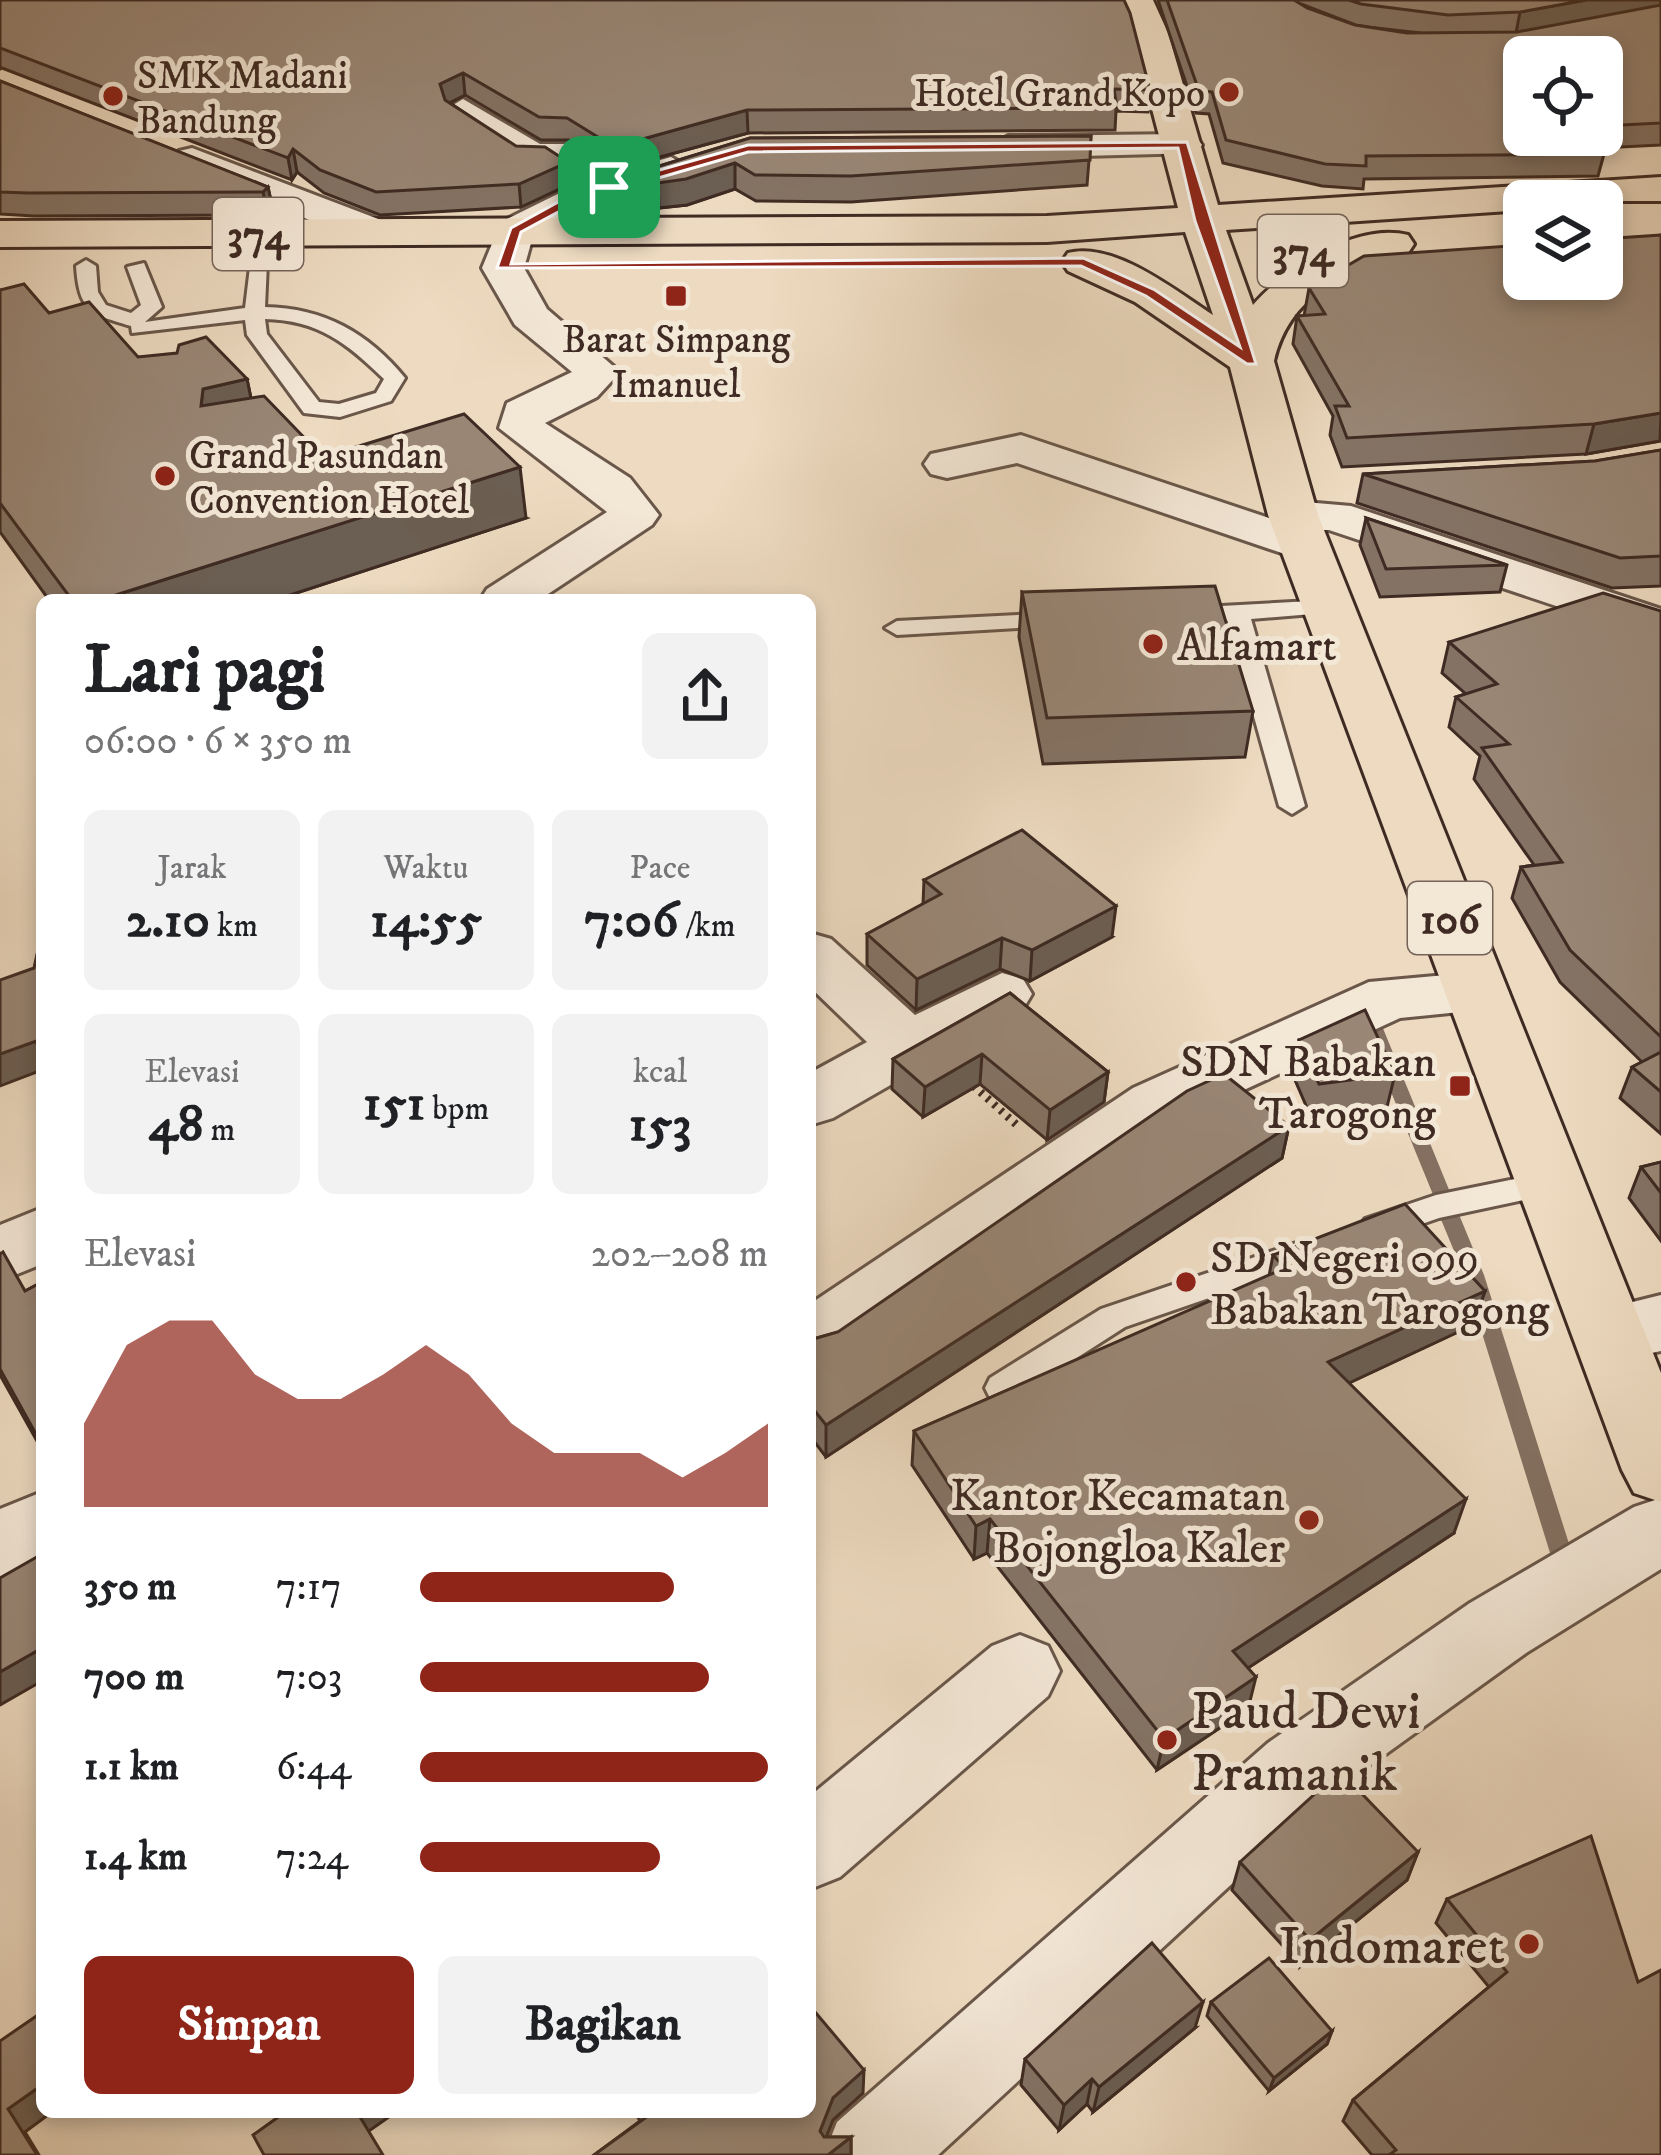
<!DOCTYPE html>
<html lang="id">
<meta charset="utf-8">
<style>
body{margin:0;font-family:"IM FELL DW Pica",serif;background:#f2f2f2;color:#202124;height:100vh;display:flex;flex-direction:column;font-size:45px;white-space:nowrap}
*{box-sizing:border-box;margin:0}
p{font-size:39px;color:#757577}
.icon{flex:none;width:66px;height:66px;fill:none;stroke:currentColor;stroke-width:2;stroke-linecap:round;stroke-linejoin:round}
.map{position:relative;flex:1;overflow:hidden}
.side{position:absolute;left:36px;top:594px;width:780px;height:1524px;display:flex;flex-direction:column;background:#fff;border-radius:18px;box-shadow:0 6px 18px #0003}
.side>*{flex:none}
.tools{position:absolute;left:1503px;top:36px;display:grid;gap:24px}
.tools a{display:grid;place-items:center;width:120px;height:120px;border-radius:18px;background:#fff;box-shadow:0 6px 18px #0003;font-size:60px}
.pin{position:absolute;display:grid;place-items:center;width:102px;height:102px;color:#fff;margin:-51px;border-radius:24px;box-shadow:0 6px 18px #0006}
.round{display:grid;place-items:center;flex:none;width:126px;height:126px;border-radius:18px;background:#f2f2f2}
.head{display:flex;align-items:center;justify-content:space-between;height:204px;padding:0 48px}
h1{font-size:66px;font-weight:800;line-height:90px}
.stats{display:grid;grid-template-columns:repeat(3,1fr);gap:18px;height:204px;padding:12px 48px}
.stats div{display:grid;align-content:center;border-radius:18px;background:#f2f2f2;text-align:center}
.stats b{font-size:51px;font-weight:800}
.stats small{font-size:33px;font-weight:400}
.stats p{font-size:33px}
.chart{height:336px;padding:24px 48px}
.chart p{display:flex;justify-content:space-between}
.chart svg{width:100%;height:216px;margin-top:12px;fill:#8f2418;opacity:.7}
.action{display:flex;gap:24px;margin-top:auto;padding:24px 48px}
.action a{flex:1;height:138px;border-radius:18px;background:#8f2418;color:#fff;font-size:48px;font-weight:800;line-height:138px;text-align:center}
.action a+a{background:#f2f2f2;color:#202124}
ul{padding:0 48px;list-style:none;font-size:39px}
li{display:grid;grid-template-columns:192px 144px 1fr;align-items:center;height:90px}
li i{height:30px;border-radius:15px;background:#8f2418}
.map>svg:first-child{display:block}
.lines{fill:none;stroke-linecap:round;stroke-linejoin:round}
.stream{fill:#847061;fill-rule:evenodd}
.lane-casing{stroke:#6a574a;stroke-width:6}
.street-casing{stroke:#6a574a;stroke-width:6}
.primary-casing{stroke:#3f2b23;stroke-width:6}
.path{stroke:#3f2b23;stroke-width:8;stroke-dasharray:3 6;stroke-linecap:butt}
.lane{fill:#f3e7d6;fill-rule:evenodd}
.street{fill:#f3e7d6;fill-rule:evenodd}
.primary{fill:#eddac0;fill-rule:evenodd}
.wall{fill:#847365;stroke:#3f2b23;stroke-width:3;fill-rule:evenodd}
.shaded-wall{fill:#6b5e52;stroke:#3f2b23;stroke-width:3}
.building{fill:#998675;stroke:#3f2b23;stroke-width:3}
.route{fill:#8f2418;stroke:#fff;stroke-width:3;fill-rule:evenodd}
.poi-dot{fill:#8f2418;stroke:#f3e7d6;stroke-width:4.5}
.labels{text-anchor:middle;stroke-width:10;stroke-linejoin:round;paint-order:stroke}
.far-poi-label{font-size:39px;fill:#3f2b23;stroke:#f3e7d6;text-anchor:start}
.shield{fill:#f3e7d6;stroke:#756359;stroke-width:3}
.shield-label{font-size:42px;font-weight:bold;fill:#3f2b23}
.poi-label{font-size:45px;fill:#3f2b23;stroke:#f3e7d6;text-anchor:start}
.near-poi-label{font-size:54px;fill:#3f2b23;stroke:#f3e7d6;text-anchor:start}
</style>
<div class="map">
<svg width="1661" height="2155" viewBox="0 0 1661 2155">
<rect width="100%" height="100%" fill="#eddac0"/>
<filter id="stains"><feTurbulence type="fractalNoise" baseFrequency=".00167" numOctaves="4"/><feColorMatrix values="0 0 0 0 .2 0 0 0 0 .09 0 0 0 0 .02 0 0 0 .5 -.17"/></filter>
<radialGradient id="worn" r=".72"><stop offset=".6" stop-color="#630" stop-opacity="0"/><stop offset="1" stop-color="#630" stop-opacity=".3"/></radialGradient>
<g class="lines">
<g class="stream">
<polygon points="1371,1015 1380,1021 1452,1197 1450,1202 1436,1202 1434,1197 1362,1021"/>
<polygon points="1450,1210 1457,1212 1460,1217 1484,1275 1577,1569 1574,1576 1566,1579 1558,1576 1555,1569 1464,1275 1440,1217 1443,1212"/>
</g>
<defs>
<g id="lane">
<path d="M86,260L96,266L98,292L106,305L131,313L141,305L127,267L144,263L162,307L145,322L245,308L250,267L267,263L265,307C324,308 368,333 405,378L391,401L340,417L304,413L247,335L245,320L132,333L131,326C90,314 79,311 76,266ZM265,319C318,320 347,343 384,379L376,393L339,404L319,402L267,334Z"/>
<polygon points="1329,600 1337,602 1337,612 1251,619 1305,806 1292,814 1279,806 1227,620 1185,622 1173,615 1185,608"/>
<polygon points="1059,613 1071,620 1068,625 897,635 885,628 897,621"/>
<polygon points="1550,1172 1561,1176 1566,1184 1561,1192 1439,1218 1376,1240 1365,1237 1360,1228 1365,1219 1436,1195"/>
<polygon points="1308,1239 1319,1242 1324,1251 1319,1260 1125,1327 1014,1398 1002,1402 990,1398 985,1388 990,1378 1101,1309"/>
</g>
<g id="street">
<polygon points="463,99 540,144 567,144 614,173 671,157 690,168 685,176 589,206 533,236 524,268 547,309 620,372 597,397 545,423 630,478 659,515 652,525 539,600 480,600 487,589 607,512 499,428 507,403 572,372 515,325 482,268 501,222 578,184 548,165 521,165 450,118 445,110"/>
<polygon points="1183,134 1196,137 1202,145 1196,153 1008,158 989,147 1008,136"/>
<polygon points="192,148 394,225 400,234 394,243 366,243 179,167 173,159 179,151"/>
<polygon points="1021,435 1272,519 1276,505 1293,501 1351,506 1661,609 1661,641 1329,530 1304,530 1322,536 1329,546 1322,556 1305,561 1017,463 947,478 931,474 924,464 931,454"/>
<polygon points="810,933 831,939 915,1015 1002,973 1023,979 1032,994 1023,1009 833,1118 810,1125 810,1073 867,1042 810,987"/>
<polygon points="1479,972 1500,978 1509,993 1500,1008 1400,1018 1179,1120 835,1360 810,1368 810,1304 1133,1088 1369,982"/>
<polygon points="42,1208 42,1264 0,1281 0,1225"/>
<polygon points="1661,1295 1661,1351 1609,1362 1584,1354 1574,1334 1584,1314"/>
<polygon points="42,1492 42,1562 0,1580 0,1509"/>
<polygon points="1661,1498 1661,1569 1526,1653 1326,1797 938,2155 824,2155 837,2122 1268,1743 1470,1603 1634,1507"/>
<polygon points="1020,1635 1048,1646 1060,1671 1048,1696 840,1877 810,1889 810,1796 992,1646"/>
</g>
<path id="primary" d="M1117,0H1153L1168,33L1218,205L1661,177V201H1524V210L1226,230L1253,305C1285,268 1357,222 1408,235L1414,244L1408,253C1346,272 1290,293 1274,361L1318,515L1661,1373V1502L1634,1493L1622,1470L1268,515L1230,367L1135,302L1068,271L1062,262L1068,253C1114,241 1176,291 1213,315L1185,232L1047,242L0,247V221L1047,216L1178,208L1132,33Z"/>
</defs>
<use href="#lane" class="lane-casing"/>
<use href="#street" class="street-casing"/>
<use href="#primary" class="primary-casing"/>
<polyline class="path" points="967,1080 1018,1126"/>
<use href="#lane" class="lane"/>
<use href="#street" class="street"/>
<use href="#primary" class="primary"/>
</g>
<g class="wall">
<polygon points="0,0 1150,90 1148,112 1116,111 1115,130 748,133 616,169 569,140 541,140 465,95 450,103 570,184 521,207 380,215 324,193 297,172 292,180 2,68 0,69"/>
<path d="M1158,0H1661V145L1599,148L1604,154L1598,176L1364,179L1363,189L1322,186L1223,163L1209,114L1196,113ZM1301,4L1358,26L1421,33H1407L1355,25L1307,8ZM1602,57V135H1524Z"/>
<polygon points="0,81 268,187 273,210 268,215 34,216 0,214"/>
<polygon points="1091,136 1087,185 851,202 756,201 735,189 687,205 659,208 651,203 590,214 588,188 750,138"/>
<polygon points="1661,235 1661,441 1586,454 1342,467 1330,435 1333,416 1293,344 1297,316 1304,316 1309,288"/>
<polygon points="0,290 138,357 247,379 251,398 323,457 526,518 275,600 49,600 0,532"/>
<polygon points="1661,450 1661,586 1612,588 1357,503 1363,474 1595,461"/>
<polygon points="1366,518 1507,565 1500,592 1380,597 1360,545"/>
<polygon points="1022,592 1253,711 1245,757 1043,764 1019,637"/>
<polygon points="1661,611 1661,1134 1620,1098 1632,1067 1642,1062 1560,982 1512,898 1521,867 1534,865 1474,779 1480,756 1449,727 1456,697 1466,694 1442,673 1449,642"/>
<polygon points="924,880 1112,937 1030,981 1000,969 916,1010 867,965 867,934 923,904"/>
<polygon points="1010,993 1108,1072 1104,1102 1047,1140 980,1084 923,1117 892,1089 893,1059"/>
<polygon points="1299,1040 1395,1074 1387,1107 1311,1117 1292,1073"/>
<polygon points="1289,1126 1282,1158 826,1457 810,1436 810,1340 838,1332"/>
<polygon points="1661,1162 1661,1241 1629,1198 1641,1167"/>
<polygon points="0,1254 25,1291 42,1282 42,1450 0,1375"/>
<polygon points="1273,1255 1485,1291 1473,1325 1349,1383 1454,1533 1248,1668 1248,1709 1157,1770 987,1553 974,1559 912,1465 914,1431 1269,1276"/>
<polygon points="1418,1852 1407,1880 1301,1966 1232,1890 1240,1862"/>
<polygon points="1447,1899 1638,1982 1661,2155 1372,2155 1343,2121 1353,2100 1489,1987 1436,1923"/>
<polygon points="1211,2002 1332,2031 1327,2044 1269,2091 1207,2016"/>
<polygon points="1195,2028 1093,2112 1087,2104 1059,2130 1021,2085 1025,2059"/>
<polygon points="863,2093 833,2120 826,2137 851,2137 851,2155 594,2155 640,2121 635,2112 810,2112"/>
</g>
<g class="shaded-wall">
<polygon points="1586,0 1661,0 1660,7 1516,33 1520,12"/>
<polygon points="463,73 465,95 443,106 440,84"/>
<polygon points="747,110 748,133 616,169 614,147"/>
<polygon points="293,149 297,172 292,180 288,158"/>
<polygon points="568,162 570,184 521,207 519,184"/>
<polygon points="735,163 735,189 687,205 659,208 658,183"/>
<polygon points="650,177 651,203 590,214 588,188"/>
<polygon points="268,187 273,210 268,215 263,192"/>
<polygon points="247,379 257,428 201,406 203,389"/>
<polygon points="1661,413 1660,441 1586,454 1594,424"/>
<polygon points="520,467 526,518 275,600 100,600"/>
<polygon points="1116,906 1112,937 1030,981 1032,950"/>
<polygon points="1002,938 1000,969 916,1010 917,979"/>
<polygon points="36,1041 42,1058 42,1070 0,1086 0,1054"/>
<polygon points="982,1054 980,1084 923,1117 925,1087"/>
<polygon points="1108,1072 1104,1102 1047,1140 1050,1110"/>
<polygon points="1289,1126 1282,1158 826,1457 826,1425"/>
<polygon points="1485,1291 1473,1325 1319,1397 1328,1362"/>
<polygon points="1466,1499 1454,1533 1225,1683 1233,1651"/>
<polygon points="990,1519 987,1553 974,1559 976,1526"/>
<polygon points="42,1648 42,1681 0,1705 0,1672"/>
<polygon points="1256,1677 1248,1709 1157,1770 1164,1739"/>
<polygon points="1418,1852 1407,1880 1301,1966 1310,1940"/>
<polygon points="1203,2002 1195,2028 1093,2112 1099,2087"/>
<polygon points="1332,2031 1327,2044 1269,2091 1274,2078"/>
<polygon points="864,2070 863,2093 833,2120 820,2153 820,2131 833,2098"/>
<polygon points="1092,2079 1087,2104 1059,2130 1064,2105"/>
<polygon points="42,2085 42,2112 52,2112 25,2132 39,2155 37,2155 8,2109"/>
<polygon points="357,2112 396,2112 366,2133"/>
<polygon points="851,2137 851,2155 828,2155"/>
</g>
<g class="building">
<polygon points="0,0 1124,0 1130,13 1150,90 1114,89 1117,108 747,110 614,147 567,118 539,117 463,73 440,84 445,100 516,146 545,147 568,162 519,184 376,192 320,170 293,149 288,158 0,48"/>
<polygon points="1167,0 1294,0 1307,8 1355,25 1407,33 1517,32 1661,5 1661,123 1602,126 1602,57 1524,57 1524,135 1589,135 1604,154 1366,156 1366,166 1325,164 1226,140 1212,92 1199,91"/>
<polygon points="1349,0 1586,0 1520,12 1448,15 1361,4"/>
<polygon points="0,81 268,187 263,192 28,193 0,192"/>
<polygon points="1091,136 1090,160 851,176 755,175 735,163 686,179 658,183 650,177 588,188 750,138"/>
<polygon points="1661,235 1661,413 1594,424 1347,438 1335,406 1349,406 1297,316 1325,314 1309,288 1364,256 1524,245 1524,279 1602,279 1602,239"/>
<polygon points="24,284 49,313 89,302 138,357 177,353 179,345 206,337 247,379 203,389 201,406 264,396 323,457 464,414 520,467 100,600 72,600 0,503 0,290"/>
<polygon points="1661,450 1661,556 1620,558 1363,474 1595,461"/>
<polygon points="1366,518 1507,565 1386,569"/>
<polygon points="1215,586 1253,711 1047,718 1022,592"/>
<polygon points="1603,593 1661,611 1661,1037 1570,950 1521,867 1562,862 1482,748 1509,744 1456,697 1497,684 1449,642"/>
<polygon points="1022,830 1116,906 1032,950 1002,938 917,979 867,934 941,894 924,880"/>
<polygon points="42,952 42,1052 36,1041 0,1054 0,980 34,968 37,954"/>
<polygon points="1010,993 1108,1072 1050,1110 982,1054 925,1087 893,1059"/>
<polygon points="1365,1010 1395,1074 1319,1084 1299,1040"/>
<polygon points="1661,1052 1661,1092 1632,1067"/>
<polygon points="1224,1074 1289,1126 826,1425 810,1405 810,1340 838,1332 1187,1091"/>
<polygon points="1661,1162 1661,1193 1641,1167"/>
<polygon points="1405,1204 1485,1291 1328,1362 1466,1499 1233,1651 1256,1677 1164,1739 990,1519 976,1526 914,1431 1285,1268 1273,1255"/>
<polygon points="3,1252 25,1291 42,1282 42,1445 0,1369 0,1254"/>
<polygon points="42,1554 42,1648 0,1672 0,1578"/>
<polygon points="1340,1771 1418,1852 1310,1940 1240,1862"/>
<polygon points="1591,1836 1638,1982 1661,1970 1661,2155 1389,2155 1396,2150 1353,2100 1507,1972 1447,1899"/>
<polygon points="1152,1943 1203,2002 1099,2087 1092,2079 1064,2105 1025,2059"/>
<polygon points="1269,1958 1332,2031 1274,2078 1211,2002"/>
<polygon points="810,2006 864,2070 833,2098 820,2131 824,2137 851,2137 828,2155 594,2155 648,2116 645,2112 810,2112"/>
<polygon points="38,2015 42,2022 42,2085 8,2109 37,2155 0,2155 0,2041"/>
<polygon points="279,2112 357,2112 383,2155 264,2155 253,2135 281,2115"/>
</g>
<path class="route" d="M1187,142L1256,364H1247L1146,296L1081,266L497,268L511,228L571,195L748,145ZM1178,148L1195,221L1240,347L1155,290L1083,258L511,264L521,232L579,201L748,152Z"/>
<g class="poi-dot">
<circle cx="1229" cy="92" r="12"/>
<circle cx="113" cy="96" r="12"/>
<rect x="664" y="284" width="24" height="24" rx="6"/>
<circle cx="165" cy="476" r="12"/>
<circle cx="1153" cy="644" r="12"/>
<rect x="1448" y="1074" width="24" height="24" rx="6"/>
<circle cx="1186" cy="1282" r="12"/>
<circle cx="1309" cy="1520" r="12"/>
<circle cx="1167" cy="1740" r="12"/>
<circle cx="1529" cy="1944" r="12"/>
</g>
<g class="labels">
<g class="far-poi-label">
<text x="137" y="88">SMK Madani<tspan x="137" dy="45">Bandung</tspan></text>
<text x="1205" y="106" text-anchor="end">Hotel Grand Kopo</text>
<text x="676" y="352" text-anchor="middle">Barat Simpang<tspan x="676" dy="45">Imanuel</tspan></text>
<text x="189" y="468">Grand Pasundan<tspan x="189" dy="45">Convention Hotel</tspan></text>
</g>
<g class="shield">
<rect x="213" y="198" width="90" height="72" rx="9"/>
<rect x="1258" y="215" width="90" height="72" rx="9"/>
<rect x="1408" y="882" width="84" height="72" rx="9"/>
</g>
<g class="shield-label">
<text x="258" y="249">374</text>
<text x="1303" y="266">374</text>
<text x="1450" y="933">106</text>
</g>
<g class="poi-label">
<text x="1177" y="660">Alfamart</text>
<text x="1436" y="1076" text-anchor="end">SDN Babakan<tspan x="1436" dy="52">Tarogong</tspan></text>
<text x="1210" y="1272">SD Negeri 099<tspan x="1210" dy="52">Babakan Tarogong</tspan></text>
<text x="1285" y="1510" text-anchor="end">Kantor Kecamatan<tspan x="1285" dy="52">Bojongloa Kaler</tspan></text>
</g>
<g class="near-poi-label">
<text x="1191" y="1728">Paud Dewi<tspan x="1191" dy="62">Pramanik</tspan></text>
<text x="1505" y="1963" text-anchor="end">Indomaret</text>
</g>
</g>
<rect width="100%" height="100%" filter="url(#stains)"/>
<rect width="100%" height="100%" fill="url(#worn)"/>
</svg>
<div class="tools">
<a><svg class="icon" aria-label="locate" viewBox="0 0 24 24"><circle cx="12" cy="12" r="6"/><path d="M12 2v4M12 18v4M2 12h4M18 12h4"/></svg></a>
<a><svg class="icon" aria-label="layers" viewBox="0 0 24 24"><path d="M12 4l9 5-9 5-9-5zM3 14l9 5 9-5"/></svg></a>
</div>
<div class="pin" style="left:609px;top:187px;background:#1e9e55"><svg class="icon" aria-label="arrive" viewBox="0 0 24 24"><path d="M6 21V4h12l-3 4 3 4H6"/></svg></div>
<section class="side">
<div class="head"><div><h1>Lari pagi</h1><p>06:00 · 6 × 350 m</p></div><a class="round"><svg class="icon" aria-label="share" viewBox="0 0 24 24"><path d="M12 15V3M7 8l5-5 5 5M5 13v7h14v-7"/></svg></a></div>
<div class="stats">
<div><p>Jarak</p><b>2.10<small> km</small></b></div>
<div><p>Waktu</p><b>14:55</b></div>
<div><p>Pace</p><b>7:06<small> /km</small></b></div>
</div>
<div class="stats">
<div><p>Elevasi</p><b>48<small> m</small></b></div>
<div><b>151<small> bpm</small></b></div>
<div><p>kcal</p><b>153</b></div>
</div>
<div class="chart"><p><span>Elevasi</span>202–208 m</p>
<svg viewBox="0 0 160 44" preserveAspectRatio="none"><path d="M0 44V27L10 11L20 6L30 6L40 17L50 22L60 22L70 17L80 11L90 17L100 27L110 33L120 33L130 33L140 38L150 33L160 27V44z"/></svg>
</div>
<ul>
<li><b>350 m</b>7:17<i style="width:73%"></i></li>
<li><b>700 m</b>7:03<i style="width:83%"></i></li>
<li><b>1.1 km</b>6:44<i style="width:100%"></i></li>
<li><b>1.4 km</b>7:24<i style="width:69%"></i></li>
</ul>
<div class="action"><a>Simpan</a><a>Bagikan</a></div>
</section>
</div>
